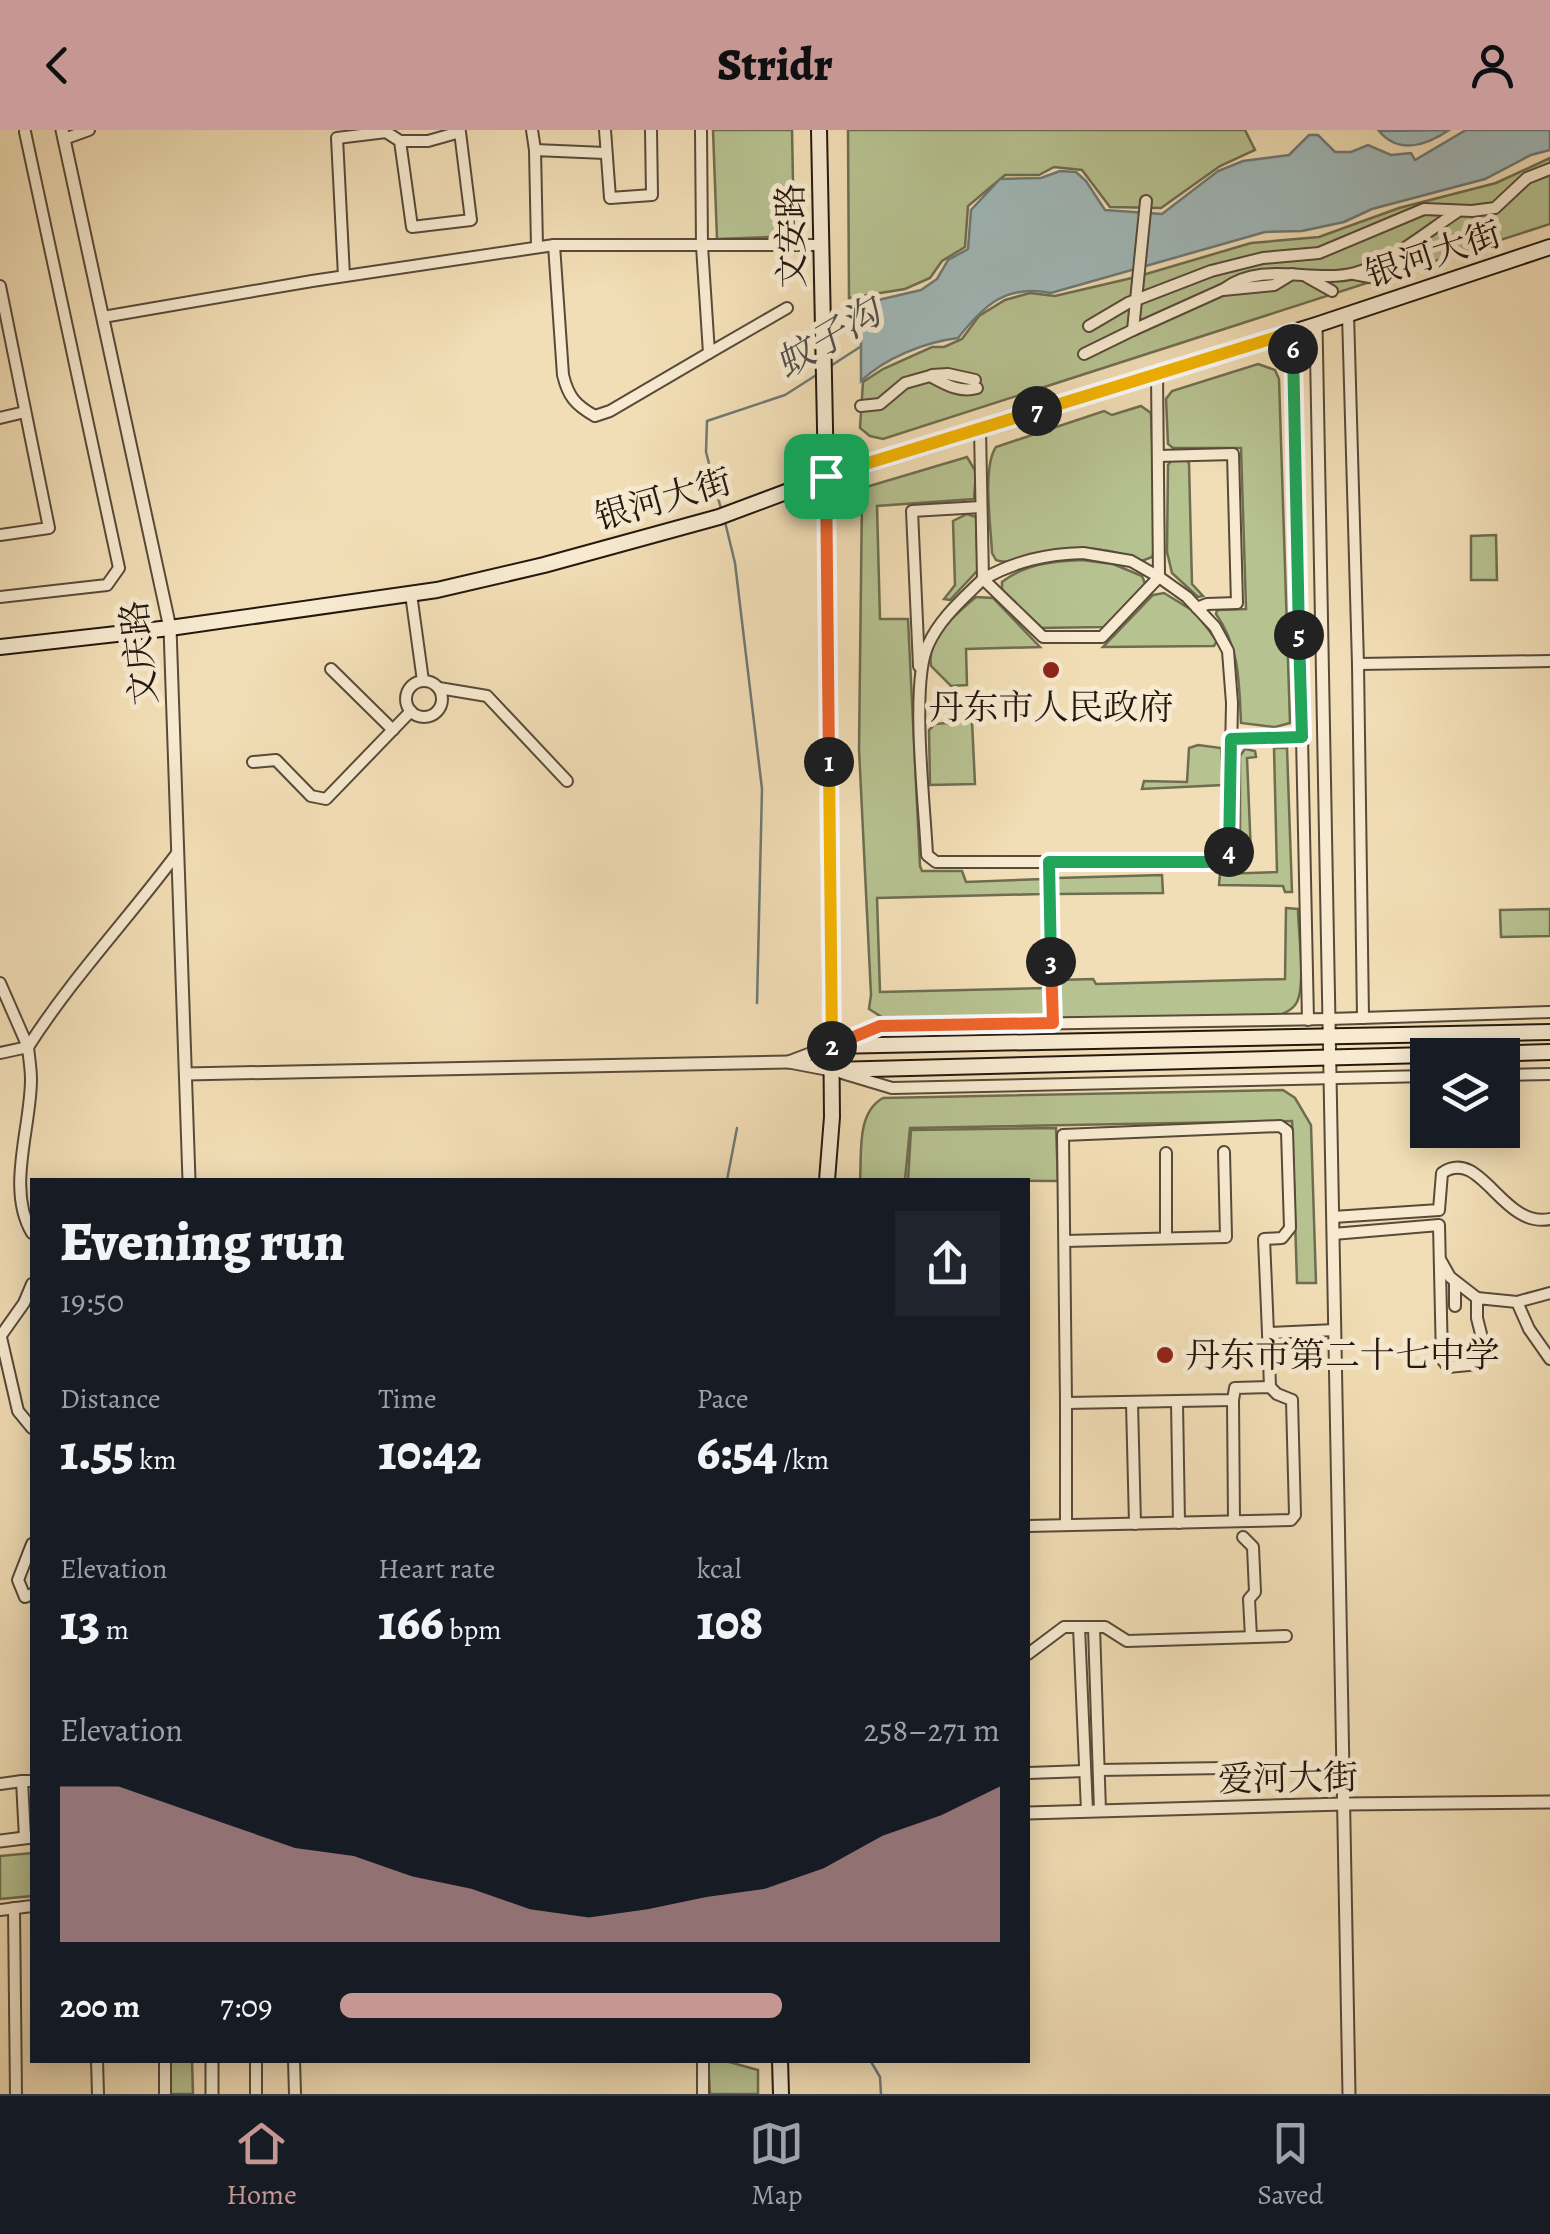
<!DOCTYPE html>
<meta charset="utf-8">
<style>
body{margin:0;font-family:Alegreya,"Noto Serif SC",serif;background:#20242c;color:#f1f3f6;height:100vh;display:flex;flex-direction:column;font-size:38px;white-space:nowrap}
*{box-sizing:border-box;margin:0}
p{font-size:32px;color:#9ea1a6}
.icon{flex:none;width:55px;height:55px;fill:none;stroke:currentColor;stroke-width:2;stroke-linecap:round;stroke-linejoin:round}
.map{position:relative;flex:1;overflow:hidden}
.sheet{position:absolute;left:30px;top:1048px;width:1000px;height:885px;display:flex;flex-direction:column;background:#171b24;border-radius:0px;box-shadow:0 5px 25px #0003}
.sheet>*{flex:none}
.fabs{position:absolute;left:1410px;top:908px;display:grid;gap:20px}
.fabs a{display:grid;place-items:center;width:110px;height:110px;border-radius:0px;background:#171b24;box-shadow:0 5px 25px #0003;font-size:50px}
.pin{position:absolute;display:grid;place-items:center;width:85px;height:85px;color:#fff;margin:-42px;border-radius:20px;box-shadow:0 5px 15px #0006}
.km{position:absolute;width:50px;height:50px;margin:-25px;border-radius:50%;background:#222;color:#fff;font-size:28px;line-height:50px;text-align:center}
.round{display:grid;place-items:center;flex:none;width:105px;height:105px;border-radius:0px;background:#20242c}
.summary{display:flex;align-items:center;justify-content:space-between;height:170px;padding:0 30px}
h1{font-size:55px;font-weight:800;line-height:75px}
.metrics{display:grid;grid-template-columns:repeat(3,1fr);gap:15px;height:170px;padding:10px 30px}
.metrics div{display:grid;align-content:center}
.metrics b{font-size:50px;font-weight:800}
.metrics small{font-size:28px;font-weight:400}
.metrics p{font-size:28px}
.chart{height:280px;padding:20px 30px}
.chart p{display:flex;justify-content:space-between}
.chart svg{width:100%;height:180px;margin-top:10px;fill:#c59692;opacity:.7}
ul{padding:0 30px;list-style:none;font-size:32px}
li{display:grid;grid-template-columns:160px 120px 1fr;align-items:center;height:75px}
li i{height:25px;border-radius:12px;background:#c59692}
header{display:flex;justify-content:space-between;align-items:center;height:130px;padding:0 30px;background:#c59692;color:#111;font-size:45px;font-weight:800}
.tab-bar{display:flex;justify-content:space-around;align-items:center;height:140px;border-top:2px solid #363941;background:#171b24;font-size:28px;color:#9ea1a6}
.tab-bar a{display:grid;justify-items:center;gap:5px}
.tab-bar .selected{color:#c59692}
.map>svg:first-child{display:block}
.green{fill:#b7c291;stroke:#6e6d50;stroke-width:2.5}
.water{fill:#a0b9ba;stroke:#6e7976;stroke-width:2.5}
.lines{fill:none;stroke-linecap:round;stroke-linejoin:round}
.stream{stroke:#6e7976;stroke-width:2.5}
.minor-casing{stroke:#584a39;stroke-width:14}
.tertiary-casing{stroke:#584a39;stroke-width:15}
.secondary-casing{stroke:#24180f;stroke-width:18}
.minor{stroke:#f7ead0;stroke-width:10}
.tertiary{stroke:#f7ead0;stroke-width:11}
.secondary{stroke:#f7ead0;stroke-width:14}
.split-1-casing{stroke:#fff;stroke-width:20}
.split-2-casing{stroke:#fff;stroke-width:20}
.split-3-casing{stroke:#fff;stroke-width:20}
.split-4-casing{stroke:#fff;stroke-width:20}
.split-5-casing{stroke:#fff;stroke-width:20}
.split-6-casing{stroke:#fff;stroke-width:20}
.split-7-casing{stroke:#fff;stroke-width:20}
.split-8-casing{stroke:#fff;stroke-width:20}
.split-1{stroke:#f0652b;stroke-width:12}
.split-2{stroke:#f5b400;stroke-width:12}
.split-3{stroke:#f0652b;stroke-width:12}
.split-4{stroke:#22a559;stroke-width:12}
.split-5{stroke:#22a559;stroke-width:12}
.split-6{stroke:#22a559;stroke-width:12}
.split-7{stroke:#f5b400;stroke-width:12}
.split-8{stroke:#f5b400;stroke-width:12}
.poi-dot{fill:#8f2418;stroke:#f7ead0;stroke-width:4}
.labels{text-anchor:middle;stroke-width:10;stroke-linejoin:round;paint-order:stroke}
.street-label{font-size:35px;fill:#24180f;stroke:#f7ead0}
.poi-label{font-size:35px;fill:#24180f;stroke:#f7ead0}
.water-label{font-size:38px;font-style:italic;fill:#4f504b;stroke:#f7ead0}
</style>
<header><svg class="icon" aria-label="back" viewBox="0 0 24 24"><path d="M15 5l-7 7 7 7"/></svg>Stridr<svg class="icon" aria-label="person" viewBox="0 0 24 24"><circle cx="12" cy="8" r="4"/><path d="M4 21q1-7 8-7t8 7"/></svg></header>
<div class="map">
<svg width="1550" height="1964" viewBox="0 0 1550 1964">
<rect width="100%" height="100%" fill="#f2deb6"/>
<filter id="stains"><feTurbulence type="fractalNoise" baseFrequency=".002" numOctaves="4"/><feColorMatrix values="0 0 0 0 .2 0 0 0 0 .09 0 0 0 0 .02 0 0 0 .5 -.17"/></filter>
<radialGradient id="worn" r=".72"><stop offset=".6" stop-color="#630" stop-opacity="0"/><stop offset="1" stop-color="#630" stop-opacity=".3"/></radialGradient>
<g class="green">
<polygon points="713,0 792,0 794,106 717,109"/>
<polygon points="848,0 1245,0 1255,20 1220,36 1161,78 1110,77 1082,40 1054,37 1039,45 1005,45 968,76 965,117 942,131 930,148 905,159 849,168"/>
<polygon points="1550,28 1550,94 883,309 870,306 860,298 863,252 883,239 932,217 944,217 962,209 979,186 1005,170 1030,163 1055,166 1136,147 1251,113 1319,107 1399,78 1496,53"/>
<path d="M1258,234L1275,240L1279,249L1290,593L1275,597L1241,593C1239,553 1240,518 1216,484L1217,480L1246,479L1241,318H1173L1168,314L1166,269L1172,261Z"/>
<path d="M1141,276L1151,283L1156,417L1152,427L1142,431C1107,416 1071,415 1033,424C1020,427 1009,435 996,430L992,423C991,397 982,337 996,317L1104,281L1112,285Z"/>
<polygon points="967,327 976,342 974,369 877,376 880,489 908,489 920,736 922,741 962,741 966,752 1042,749 1042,764 877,768 880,862 1045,858 1045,890 888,891 869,879 871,865 859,619 862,366 866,357"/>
<polygon points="1172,330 1186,330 1189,333 1192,454 1203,466 1198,467 1172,443 1167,422 1168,335"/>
<polygon points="967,384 976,387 978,440 950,470 944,469 955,455 953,391"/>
<polygon points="1496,405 1497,450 1471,450 1471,406"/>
<path d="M1082,430L1113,434L1142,446L1146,456L1104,497L1039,498L1002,460V452C1025,434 1054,431 1082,430Z"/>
<polygon points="1164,463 1195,482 1217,511 1214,516 1103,517 1153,465"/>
<path d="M976,467L993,468L1040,517L966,519L967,555L951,556L931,536C926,508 957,483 976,467Z"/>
<polygon points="972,591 975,654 930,655 929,600 935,594"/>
<polygon points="1198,615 1221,618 1223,655 1142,659 1144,651 1187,652 1189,618"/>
<polygon points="1274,618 1287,618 1292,762 1285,762 1283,756 1219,755 1220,744 1277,742"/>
<polygon points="1245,619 1255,621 1256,627 1247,628 1251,724 1246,725 1240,721 1240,626"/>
<polygon points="1162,745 1163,763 1058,764 1057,748"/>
<path d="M1286,778L1298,779C1298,801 1306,853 1297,872C1293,880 1284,883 1277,886L1061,888L1059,850L1093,849L1096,854L1285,849Z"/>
<polygon points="1550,779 1550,806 1501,807 1500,780"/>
<path d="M1283,960L1295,968L1311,995L1316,1153H1297L1292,991L910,998L905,1050H860C862,1023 856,983 883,968Z"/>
<polygon points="1056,998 1058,1051 908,1050 911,1000"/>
<polygon points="32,1723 32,1766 0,1769 0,1726"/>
<polygon points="170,1930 192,1930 193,1964 170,1964"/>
<polygon points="708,1930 722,1930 758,1940 758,1964 710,1964"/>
</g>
<g class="water">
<path d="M1449,0C1427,15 1399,25 1379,1Z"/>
<path d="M1466,0H1550V20L1531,25L1485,49L1372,79L1344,92L1302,101L1265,102L1051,163C1006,154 984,175 958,208C925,212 885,228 861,251V174L921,160L937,149L948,130L968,119L971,80L1000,49L1041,48L1060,41L1076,42L1086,51L1105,80L1162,84L1218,41L1243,31L1289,25L1309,5H1318L1335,22H1351L1368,15L1391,25L1411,23L1415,30Z"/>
</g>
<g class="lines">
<g class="stream">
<polyline points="829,237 860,217"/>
<polyline points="721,379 706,322 707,291 785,265 818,244"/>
<polyline points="725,392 735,433 762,659 757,873"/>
<polyline points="727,1050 737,998"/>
<polyline points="870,1930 880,1947 881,1964"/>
</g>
<defs>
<g id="minor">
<polyline points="532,0 535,20"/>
<polyline points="605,0 610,68 652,65 651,0"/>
<polyline points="701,0 702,116 709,223 787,178"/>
<polyline points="64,9 89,0"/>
<path d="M554,115L563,245C568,266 575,275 595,286L610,281L709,223"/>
<polyline points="537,117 535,20 605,23"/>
<polyline points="1354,144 1381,149"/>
<polyline points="344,146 337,8 386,2 400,11 412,97 471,90 460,2 428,11 400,11"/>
<polyline points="1307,147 1332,161"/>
<polyline points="0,156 49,398 0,405"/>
<polyline points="1223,160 1274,155 1292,144"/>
<polyline points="1348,184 1358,534 1363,888"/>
<polyline points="103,187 312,151 554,115 821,115"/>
<polyline points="1089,196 1128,173 1211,141 1263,128 1319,123 1424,79 1472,81 1495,78 1527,48 1550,39"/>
<path d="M1133,200L1224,159C1264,130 1311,154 1355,143C1388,134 1428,101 1457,82"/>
<polyline points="1293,202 1302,607"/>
<polyline points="1084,224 1133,200 1146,71"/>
<polyline points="932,245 948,244 975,250"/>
<path d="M861,276L880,274L905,253L930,246C945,254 959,263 977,258"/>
<polyline points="0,288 25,282"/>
<path d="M980,299L983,449C963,469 940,488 928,515C910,553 925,678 927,725L936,732H1216L1229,727L1232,573L1228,521L1215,497L1187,467L1159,447L1157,244"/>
<polyline points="1158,326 1233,324 1237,473 1207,474 1197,478"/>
<path d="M1083,423L1131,431L1159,447L1102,507H1043L983,449C1016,431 1046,424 1083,423Z"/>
<polyline points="411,464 423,551"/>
<polyline points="0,467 107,455 119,438 25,2"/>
<polyline points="1358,534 1550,531"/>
<polyline points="919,536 912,381 981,377"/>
<polyline points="331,539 393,600"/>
<circle cx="424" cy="569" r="18"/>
<polyline points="439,558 487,566 567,651"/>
<polyline points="1231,609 1302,607 1308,890"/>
<polyline points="253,632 276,630 311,666 326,669 411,581"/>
<polyline points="1049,732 1053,893"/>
<path d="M0,853L28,917C72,848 129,788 178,722"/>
<polyline points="840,913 881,896 1329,889 1550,882"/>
<path d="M0,923L28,917C29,928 31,939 31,949C31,998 6,1059 32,1103"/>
<polyline points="842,943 892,958 1428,946"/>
<polyline points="1502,945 1550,944"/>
<polyline points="1166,1023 1166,1108"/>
<path d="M1333,1087L1439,1080L1442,1043C1481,1016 1502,1099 1550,1089"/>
<polyline points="1333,1104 1439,1095 1442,1229 1448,1237 1479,1234 1486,1224 1477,1188 1477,1168 1517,1172 1529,1199 1550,1229"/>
<polyline points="1065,1111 1226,1107 1224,1022"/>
<polyline points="1441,1131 1450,1147 1477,1168"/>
<polyline points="1517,1172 1550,1163"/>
<polyline points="1455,1176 1455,1152"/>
<polyline points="0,1203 18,1281 32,1298"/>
<polyline points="1268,1203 1270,1257"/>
<polyline points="2,1204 24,1173 32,1154"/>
<polyline points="1233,1270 1234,1391"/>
<polyline points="1177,1272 1179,1393"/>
<polyline points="1132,1273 1135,1394"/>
<polyline points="1066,1395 1066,1273"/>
<polyline points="1028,1396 1291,1390 1295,1385 1292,1270 1277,1264 1270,1257 1235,1258 1233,1270 1066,1273 1063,1005 1280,996 1287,1001 1290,1098 1282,1108 1264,1109 1268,1203 1335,1200"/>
<polyline points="1243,1407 1253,1417 1255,1462 1249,1469 1251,1507"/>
<polyline points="32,1414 18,1450 25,1467 32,1464"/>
<polyline points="1028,1524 1064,1497 1079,1497"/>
<polyline points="1099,1640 1280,1637"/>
<polyline points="1028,1643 1085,1641"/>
<polyline points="0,1654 22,1651"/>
<polyline points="1087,1681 1079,1497 1094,1497"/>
<polyline points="1100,1681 1094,1497 1105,1497 1127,1511 1286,1506"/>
<polyline points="25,1708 22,1651 32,1651"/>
<polyline points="14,1778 16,1964"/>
<polyline points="0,1780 32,1776"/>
<polyline points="97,1930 98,1964"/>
<polyline points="165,1930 165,1964"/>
<polyline points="256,1930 256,1964"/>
<polyline points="294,1930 295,1964"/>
<polyline points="703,1930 703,1964"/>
</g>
<g id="tertiary">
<polyline points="62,0 170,498 189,1050"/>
<polyline points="1316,195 1349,1964"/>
<polyline points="831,916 789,932 831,940"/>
<polyline points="186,944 789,932"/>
<polyline points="1028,1683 1344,1674 1550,1672"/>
<polyline points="0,1711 32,1707"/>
<polyline points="212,1930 212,1964"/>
</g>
<g id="secondary">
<polyline points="819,0 826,347 832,987 827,1050"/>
<polyline points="0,517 170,498 437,460 544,435 719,387 826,347 1316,195 1550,117"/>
<polyline points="831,916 1550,902"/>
<polyline points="1438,925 1550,922"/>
<polyline points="831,940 1428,925"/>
<polyline points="780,1930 781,1964"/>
</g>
</defs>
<use href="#minor" class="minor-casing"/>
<use href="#tertiary" class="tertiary-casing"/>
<use href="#secondary" class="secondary-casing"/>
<use href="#minor" class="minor"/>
<use href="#tertiary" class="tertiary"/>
<use href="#secondary" class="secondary"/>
</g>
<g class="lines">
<defs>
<polyline id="split-1" points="826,346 829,632"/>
<polyline id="split-2" points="829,632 832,916"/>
<polyline id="split-3" points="832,916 880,896 1053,893 1051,832"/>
<polyline id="split-4" points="1051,832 1049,732 1216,732 1229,726 1229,722"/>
<polyline id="split-5" points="1229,722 1231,609 1302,607 1299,505"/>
<polyline id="split-6" points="1293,219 1299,505"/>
<polyline id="split-7" points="1037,281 1293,202 1293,219"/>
<polyline id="split-8" points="826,346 1037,281"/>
</defs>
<use href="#split-1" class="split-1-casing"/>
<use href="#split-2" class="split-2-casing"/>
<use href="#split-3" class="split-3-casing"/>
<use href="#split-4" class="split-4-casing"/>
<use href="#split-5" class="split-5-casing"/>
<use href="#split-6" class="split-6-casing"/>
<use href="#split-7" class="split-7-casing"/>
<use href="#split-8" class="split-8-casing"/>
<use href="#split-1" class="split-1"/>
<use href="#split-2" class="split-2"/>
<use href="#split-3" class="split-3"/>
<use href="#split-4" class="split-4"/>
<use href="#split-5" class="split-5"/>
<use href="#split-6" class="split-6"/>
<use href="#split-7" class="split-7"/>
<use href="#split-8" class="split-8"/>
</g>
<g class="poi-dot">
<circle cx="1051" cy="540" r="10"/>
<circle cx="1165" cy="1225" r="10"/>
</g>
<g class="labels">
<g class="street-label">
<text transform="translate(791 106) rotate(-91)" y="12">文安路</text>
<text transform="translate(1433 124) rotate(-18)" y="12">银河大街</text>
<text transform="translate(663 369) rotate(-16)" y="12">银河大街</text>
<text transform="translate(139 523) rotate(-96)" y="12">文庆路</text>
<text transform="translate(1288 1648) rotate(-1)" y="12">爱河大街</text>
</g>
<g class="poi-label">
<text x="1051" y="589">丹东市人民政府</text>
<text x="1185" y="1237" text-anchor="start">丹东市第二十七中学</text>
</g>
<g class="water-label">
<text transform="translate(828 208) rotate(-31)" y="13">蚊子沟</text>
</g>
</g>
<rect width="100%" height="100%" filter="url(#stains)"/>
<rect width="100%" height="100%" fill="url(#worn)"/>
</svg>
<div class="fabs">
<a><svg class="icon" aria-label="layers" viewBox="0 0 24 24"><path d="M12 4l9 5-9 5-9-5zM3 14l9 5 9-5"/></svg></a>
</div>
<div class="pin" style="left:826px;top:346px;background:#1e9e55"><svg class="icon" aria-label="arrive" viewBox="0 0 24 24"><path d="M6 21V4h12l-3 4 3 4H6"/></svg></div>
<b class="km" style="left:829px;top:632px">1</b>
<b class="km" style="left:832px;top:916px">2</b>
<b class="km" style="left:1051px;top:832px">3</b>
<b class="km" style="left:1229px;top:722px">4</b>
<b class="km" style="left:1299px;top:505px">5</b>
<b class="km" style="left:1293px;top:219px">6</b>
<b class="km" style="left:1037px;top:281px">7</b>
<section class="sheet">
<div class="summary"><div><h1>Evening run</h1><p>19:50</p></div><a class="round"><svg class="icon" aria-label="share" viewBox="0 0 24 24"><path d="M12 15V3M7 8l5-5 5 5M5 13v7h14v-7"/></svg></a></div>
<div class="metrics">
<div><p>Distance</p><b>1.55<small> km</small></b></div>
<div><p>Time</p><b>10:42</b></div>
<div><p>Pace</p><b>6:54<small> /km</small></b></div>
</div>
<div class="metrics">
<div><p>Elevation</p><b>13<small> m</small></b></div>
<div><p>Heart rate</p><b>166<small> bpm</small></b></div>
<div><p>kcal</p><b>108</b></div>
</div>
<div class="chart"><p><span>Elevation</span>258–271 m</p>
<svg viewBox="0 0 160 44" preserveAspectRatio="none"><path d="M0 44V6L10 6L20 11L30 16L40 21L50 23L60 28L70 31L80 36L90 38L100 36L110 33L120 31L130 26L140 18L150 13L160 6V44z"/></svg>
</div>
<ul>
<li><b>200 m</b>7:09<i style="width:67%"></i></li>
</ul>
</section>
</div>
<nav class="tab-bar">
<a class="selected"><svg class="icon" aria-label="home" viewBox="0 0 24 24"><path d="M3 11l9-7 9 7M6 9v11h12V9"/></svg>Home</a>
<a><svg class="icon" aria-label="map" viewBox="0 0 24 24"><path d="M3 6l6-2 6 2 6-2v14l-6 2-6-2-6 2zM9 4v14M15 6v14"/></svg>Map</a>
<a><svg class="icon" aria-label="saved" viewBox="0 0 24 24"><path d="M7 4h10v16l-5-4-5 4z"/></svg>Saved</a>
</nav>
